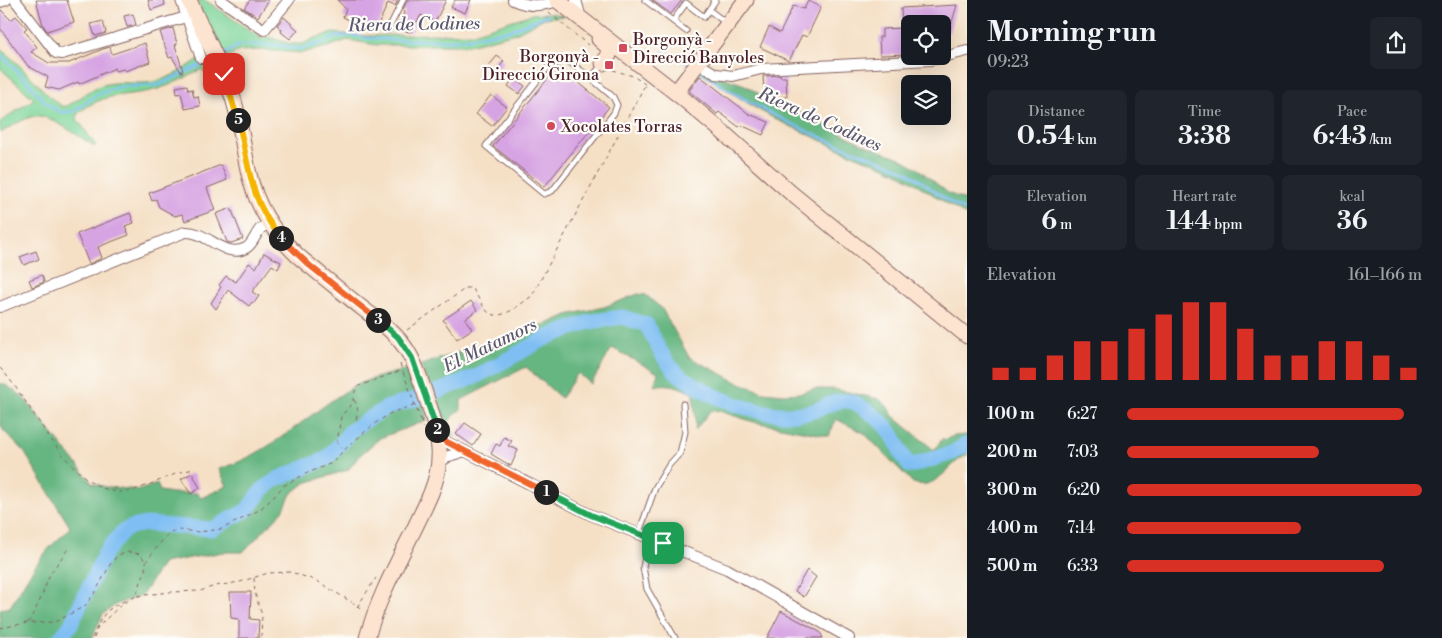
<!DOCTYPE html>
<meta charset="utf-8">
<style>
body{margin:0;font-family:"Libre Bodoni",serif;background:#20242c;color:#f1f3f6;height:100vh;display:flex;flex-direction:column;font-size:19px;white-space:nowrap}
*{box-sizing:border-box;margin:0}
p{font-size:16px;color:#9ea1a6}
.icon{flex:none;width:28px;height:28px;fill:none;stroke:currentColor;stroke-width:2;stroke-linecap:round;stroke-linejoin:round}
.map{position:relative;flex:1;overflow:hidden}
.sheet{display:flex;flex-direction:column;background:#171b24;width:475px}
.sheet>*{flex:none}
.tools{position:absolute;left:901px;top:15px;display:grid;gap:10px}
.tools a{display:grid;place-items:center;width:50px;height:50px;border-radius:8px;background:#171b24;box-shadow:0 5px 20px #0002;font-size:25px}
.pin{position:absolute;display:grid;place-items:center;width:42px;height:42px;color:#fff;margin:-21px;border-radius:10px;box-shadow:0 2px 8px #0006}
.km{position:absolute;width:25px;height:25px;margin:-12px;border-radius:50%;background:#222;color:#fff;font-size:14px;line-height:25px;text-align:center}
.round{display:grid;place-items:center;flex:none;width:52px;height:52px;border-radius:8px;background:#20242c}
.summary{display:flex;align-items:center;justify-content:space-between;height:85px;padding:0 20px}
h1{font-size:28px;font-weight:800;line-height:38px}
.figures{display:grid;grid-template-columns:repeat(3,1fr);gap:8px;height:85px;padding:5px 20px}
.figures div{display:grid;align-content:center;border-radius:8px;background:#20242c;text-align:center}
.figures b{font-size:25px;font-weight:800}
.figures small{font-size:14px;font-weight:400}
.figures p{font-size:14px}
.chart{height:140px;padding:10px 20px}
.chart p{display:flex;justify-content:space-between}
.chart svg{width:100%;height:90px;margin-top:5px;stroke:#d93025;stroke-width:6}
ul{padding:0 20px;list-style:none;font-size:16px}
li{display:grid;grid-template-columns:80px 60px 1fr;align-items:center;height:38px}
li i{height:12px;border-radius:6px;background:#d93025}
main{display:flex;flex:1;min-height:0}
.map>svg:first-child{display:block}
.green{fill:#7ed599;stroke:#647a62}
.forest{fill:#66b681;stroke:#586a56}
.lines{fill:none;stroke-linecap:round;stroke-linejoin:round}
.stream{stroke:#7ebef3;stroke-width:2.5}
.river{stroke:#7ebef3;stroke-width:15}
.building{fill:#d7a4e3}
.lane-casing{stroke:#866361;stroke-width:7}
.street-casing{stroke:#866361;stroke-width:12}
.secondary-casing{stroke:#866361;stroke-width:17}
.path{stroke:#866361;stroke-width:1;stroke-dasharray:4 4;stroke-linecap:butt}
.lane{stroke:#fff;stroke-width:5}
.street{stroke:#fff;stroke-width:10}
.secondary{stroke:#fde4d1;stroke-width:15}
.path-bridge{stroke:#866361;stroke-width:1;stroke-dasharray:4 4;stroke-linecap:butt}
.split-1-casing{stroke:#fff;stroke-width:10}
.split-2-casing{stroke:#fff;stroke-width:10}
.split-3-casing{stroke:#fff;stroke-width:10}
.split-4-casing{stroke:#fff;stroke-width:10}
.split-5-casing{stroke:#fff;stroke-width:10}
.split-6-casing{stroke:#fff;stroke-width:10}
.split-1{stroke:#22a559;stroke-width:6}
.split-2{stroke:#f0652b;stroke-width:6}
.split-3{stroke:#22a559;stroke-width:6}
.split-4{stroke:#f0652b;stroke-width:6}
.split-5{stroke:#f5b400;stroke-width:6}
.split-6{stroke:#f5b400;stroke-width:6}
.poi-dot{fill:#d1495b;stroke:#fdfcf7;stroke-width:2}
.labels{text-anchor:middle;stroke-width:4.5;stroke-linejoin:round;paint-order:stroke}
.poi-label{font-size:16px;fill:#4a1f2b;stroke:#fdfcf7;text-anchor:start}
.water-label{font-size:18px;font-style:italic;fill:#5c5771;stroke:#fdfcf7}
</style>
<main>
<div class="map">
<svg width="967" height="638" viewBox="0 0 967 638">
<rect width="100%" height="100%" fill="#fdfcf7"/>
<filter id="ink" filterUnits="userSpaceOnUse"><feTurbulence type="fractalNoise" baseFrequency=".02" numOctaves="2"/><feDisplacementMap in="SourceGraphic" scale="10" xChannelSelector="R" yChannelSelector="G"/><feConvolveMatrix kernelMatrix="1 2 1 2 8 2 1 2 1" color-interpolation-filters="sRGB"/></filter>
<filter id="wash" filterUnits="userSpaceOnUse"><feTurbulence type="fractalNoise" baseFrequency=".0096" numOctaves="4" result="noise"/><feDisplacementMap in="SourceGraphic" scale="20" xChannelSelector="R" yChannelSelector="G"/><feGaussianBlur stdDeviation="1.12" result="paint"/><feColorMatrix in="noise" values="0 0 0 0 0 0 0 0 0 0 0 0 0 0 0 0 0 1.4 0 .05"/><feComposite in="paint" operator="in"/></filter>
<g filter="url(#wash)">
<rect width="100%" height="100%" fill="#f5e0c6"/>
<g class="green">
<polygon points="197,0 205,0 262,39 268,37 291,44 303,44 315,38 333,33 365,36 473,33 532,14 551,13 564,16 544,18 516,33 468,45 377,45 347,40 331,46 302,53 260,50 240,51 223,58"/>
<path d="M0,48L18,64L51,98L63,107C76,104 87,89 103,85C120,80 137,85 153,82C173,78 192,64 208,53L216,74L208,77L202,69C188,76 174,84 158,89C126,98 106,90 77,114V119L96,146H94C83,139 47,113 35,116C23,118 11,127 0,133V122L34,99L0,68Z"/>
</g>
<g class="forest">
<polygon points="702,67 713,74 745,85 767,99 792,109 863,144 900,158 916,167 948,193 967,201 967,216 902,175 885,167 849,153 777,120 754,107 699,72"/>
<path d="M638,294L646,295L662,309L689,357L735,381L763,392L784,394L801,393L813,389H834L879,399L887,406L893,416L934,450L943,438L945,440L953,436L967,435V455C948,463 938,491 913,483L864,433L836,419L829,436L754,422L719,411L711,410L695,430C697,418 693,407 694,394C680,387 669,382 654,386L658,373L612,348L591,384L578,373L561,398L526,367L461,400V409L449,421L455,437L444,434L421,365L460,352L467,364L500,345L567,315L604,307Z"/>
<path d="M412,367L428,420L380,438L359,456L348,470L305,483L291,494L283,511L243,552H223L163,563L142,595L117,604L103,614L92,638H0V609L10,607C22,587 31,570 46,552C53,542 63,537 70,527L25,453L3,430L0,423V383L6,385L22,396L92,483L106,487L140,490L157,484L160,491L172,493H197L201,498L227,486L219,469C271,454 308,413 353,387C372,376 392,375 412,367Z"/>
</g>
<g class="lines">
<g class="stream">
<polyline points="663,50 691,65"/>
<polyline points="0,54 28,82 45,102 59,112 73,112 96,95 119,87 159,85 211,60"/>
<polyline points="223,55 239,45 277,45 300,49 326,42 335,37 353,35 366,38 393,40 455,40 471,38 510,30 547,15"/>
<path d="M699,71C742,100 787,123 834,143C856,152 878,159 899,168C924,179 942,201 967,211"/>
</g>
<path class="river" d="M60,638L70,626L105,553L122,532L131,527L146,524L212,529L247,510L262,490L277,479L326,459L342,442L350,431L386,408L434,393L477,376L548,337L589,322L622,317L647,325C655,342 663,359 677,373C681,377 688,380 693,384C724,403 768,419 805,413C820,411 833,399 849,401C859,403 883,421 889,430C898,441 900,456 910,466L952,453L967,444"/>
</g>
<g id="blocks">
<g class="building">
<polygon points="36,0 67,0 74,22 47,31 43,25"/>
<polygon points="148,0 164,0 165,5 151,10"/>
<polygon points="250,0 269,0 258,17 244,8"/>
<polygon points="337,0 398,0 395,6 388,3 375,32 343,17 346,9"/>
<polygon points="407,0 446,0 435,22 421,15 411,32 396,30 405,12 403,10"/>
<polygon points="455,0 471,0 465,13 451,7"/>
<polygon points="652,0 682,0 671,14"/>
<polygon points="808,1 821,7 807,37 802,35 789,61 760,47 769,27 780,33 793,6 804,9"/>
<polygon points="957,5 949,32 942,33 942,24 910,24 910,54 880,55 879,37 882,37 882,29 902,28 901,8"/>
<polygon points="0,9 11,20 16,16 27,28 24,30 37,47 31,52 49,63 69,63 103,49 110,47 112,54 145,43 150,62 125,71 124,69 115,71 115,68 79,84 78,82 59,90 45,87 48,77 28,66 0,28"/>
<polygon points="133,14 136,25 127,27 124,16"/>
<polygon points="284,17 298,30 290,39 281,32 282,30 277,25"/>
<polygon points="103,21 106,33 95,36 91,24"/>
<polygon points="173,28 177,44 175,45 183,71 181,72 172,57 169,58 160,32"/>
<polygon points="497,56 504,61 495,73 488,67"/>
<polygon points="558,66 609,107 544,187 493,146"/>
<polygon points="780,75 780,77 786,77 787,97 776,97 775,92 764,92 763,76"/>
<polygon points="700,76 749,114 769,122 763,135 741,125 739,127 719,112 717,114 689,91"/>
<polygon points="514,78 525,86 519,94 508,86"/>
<polygon points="187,85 188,90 192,89 194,97 198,96 200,106 185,109 181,93 177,94 176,87"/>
<polygon points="491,95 507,107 492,126 476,114"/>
<polygon points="221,165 227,180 207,188 215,210 185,221 182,214 175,216 159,207 156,199 152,201 149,193"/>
<polygon points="231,208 243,239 231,243 227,242 216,214"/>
<polygon points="130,213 134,223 125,226 129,235 98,247 102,258 89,264 77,234"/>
<polygon points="36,251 39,259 24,265 20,257"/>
<polygon points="264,253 281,262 278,269 272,265 252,292 259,296 254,303 252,302 249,306 228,290 216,309 211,303 221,287 219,285 226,276 236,282 249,263 256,268"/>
<polygon points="42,275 44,282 32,287 29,280"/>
<polygon points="471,301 477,310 465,319 472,329 457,339 443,320"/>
<polygon points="465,423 481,434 473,446 456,434"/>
<polygon points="504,437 512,441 508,446 518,450 511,466 491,454 496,444 500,446"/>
<polygon points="192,473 200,488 191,494 181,479"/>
<polygon points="807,570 816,577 804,597 795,591"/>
<polygon points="230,592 251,592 250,619 259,620 258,638 239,638 239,619 231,618"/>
<polygon points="781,611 820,632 823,638 767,638"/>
</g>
</g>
</g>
<g filter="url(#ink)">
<use href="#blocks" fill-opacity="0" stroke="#866361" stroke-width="1"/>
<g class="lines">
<defs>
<g id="lane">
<polyline points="645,0 686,31"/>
<polyline points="709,10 726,23"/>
<polyline points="673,21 686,3 704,17 715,1 713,0"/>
<polyline points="388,30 403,0"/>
<polyline points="591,78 568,61 560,58 552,62 486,146 544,194 552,191 614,113 617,105 613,97 591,78 602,65"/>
<polyline points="639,533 655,488 669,465 680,453 685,432 683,404"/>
<polyline points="649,538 643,567 647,589 675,638"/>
</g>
<g id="street">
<polyline points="15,0 56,53 62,54 186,17 195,13"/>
<polyline points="181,0 201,58"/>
<polyline points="221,0 264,30 289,0"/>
<path d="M513,0C526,6 537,7 551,3"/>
<polyline points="576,0 581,18"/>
<polyline points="0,2 6,0"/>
<polyline points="697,63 716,74 733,76 761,69 931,60 967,51"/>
<path d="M0,307L185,232C206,230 225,260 246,248C253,244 255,235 260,229C262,227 266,225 270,223"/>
<polyline points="439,438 591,515 727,569 849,638"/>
<polyline points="439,463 449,456 465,451"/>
</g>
<g id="secondary">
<path d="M189,0C203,33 221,64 233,98C241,123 243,149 249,174C256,205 274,233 297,255C318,273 340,290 362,308C379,321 397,333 408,352C419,369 423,390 430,408C440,440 444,461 431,493C410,542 381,587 367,638"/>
<polyline points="557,0 680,96 717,127 791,193 967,336"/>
<polyline points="599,39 610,49 609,55 603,63"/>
<polyline points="675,92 677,89 680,87 746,0"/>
</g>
</defs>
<use href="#lane" class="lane-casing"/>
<use href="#street" class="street-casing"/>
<use href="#secondary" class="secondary-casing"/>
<g class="path">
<polyline points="549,13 588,45"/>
<polyline points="613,70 633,76 645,84"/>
<path d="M407,330L466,288H472C477,295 481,304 487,311C500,324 521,303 532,296L645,85"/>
<polyline points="400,364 403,372"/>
<path d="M0,368C33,402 69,492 122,492C135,492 160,480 173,475C180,472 188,470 195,469"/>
<path d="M354,400C359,406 358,415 355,423"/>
<polyline points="422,420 421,421 423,428"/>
<polyline points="343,450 337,443 341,416 352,404 356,387 402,370"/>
<polyline points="254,578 255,594 262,615 261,638"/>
<polyline points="137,596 170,592 200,591 215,586 240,582 268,573 291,572 317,581 363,609"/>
<polyline points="357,607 376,578"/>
<polyline points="28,623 39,603 50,574 68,549"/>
<polyline points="0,628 27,623 55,622 85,606 96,591 111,563 118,555 129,552 140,554 146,562"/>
<path d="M92,638C103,614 103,610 129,599"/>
<polyline points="94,638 98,627 105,620 122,604 136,596 145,571 146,562 161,542 170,532 179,530 199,532 222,529 259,510 274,497 283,486 305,474 332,463 343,451 374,424 391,413 416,404"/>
</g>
<use href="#lane" class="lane"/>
<use href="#street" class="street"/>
<use href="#secondary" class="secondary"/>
<polyline class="path-bridge" points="403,372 421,421"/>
</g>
</g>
<g class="lines" filter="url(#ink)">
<defs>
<polyline id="split-1" points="546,492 591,515 663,543"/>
<polyline id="split-2" points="437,430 439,438 546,492"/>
<polyline id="split-3" points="378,320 398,337 412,358 437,430"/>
<polyline id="split-4" points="281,238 309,265 378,320"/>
<path id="split-5" d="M238,120C250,167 248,197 281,238"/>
<polyline id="split-6" points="224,74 238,120"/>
</defs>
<use href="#split-1" class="split-1-casing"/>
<use href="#split-2" class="split-2-casing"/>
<use href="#split-3" class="split-3-casing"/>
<use href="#split-4" class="split-4-casing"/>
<use href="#split-5" class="split-5-casing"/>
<use href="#split-6" class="split-6-casing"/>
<use href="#split-1" class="split-1"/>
<use href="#split-2" class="split-2"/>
<use href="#split-3" class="split-3"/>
<use href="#split-4" class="split-4"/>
<use href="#split-5" class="split-5"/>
<use href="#split-6" class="split-6"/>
</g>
<g class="poi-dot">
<rect x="618" y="43" width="10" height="10" rx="2.5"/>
<rect x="604" y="60" width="10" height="10" rx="2.5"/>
<circle cx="551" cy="126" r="5"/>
</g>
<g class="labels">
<g class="poi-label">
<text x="633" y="45">Borgonyà -<tspan x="633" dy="18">Direcció Banyoles</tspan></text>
<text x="599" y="62" text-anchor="end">Borgonyà -<tspan x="599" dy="18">Direcció Girona</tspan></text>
<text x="561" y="132">Xocolates Torras</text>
</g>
<g class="water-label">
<text transform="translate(414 24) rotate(-1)" y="6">Riera de Codines</text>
<text transform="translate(820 119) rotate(24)" y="6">Riera de Codines</text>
<text transform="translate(490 345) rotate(-26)" y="6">El Matamors</text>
</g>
</g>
</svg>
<div class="tools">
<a><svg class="icon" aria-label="locate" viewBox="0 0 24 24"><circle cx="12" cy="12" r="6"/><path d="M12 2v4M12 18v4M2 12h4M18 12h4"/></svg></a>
<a><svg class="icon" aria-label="layers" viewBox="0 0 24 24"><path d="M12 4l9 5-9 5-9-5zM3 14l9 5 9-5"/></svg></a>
</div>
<div class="pin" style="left:663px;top:543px;background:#1e9e55"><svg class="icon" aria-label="arrive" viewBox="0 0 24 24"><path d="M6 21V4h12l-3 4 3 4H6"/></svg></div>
<div class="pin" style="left:224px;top:74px;background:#d93025"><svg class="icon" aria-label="check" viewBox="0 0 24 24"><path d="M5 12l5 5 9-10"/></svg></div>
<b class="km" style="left:546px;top:492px">1</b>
<b class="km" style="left:437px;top:430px">2</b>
<b class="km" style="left:378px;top:320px">3</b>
<b class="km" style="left:281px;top:238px">4</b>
<b class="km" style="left:238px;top:120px">5</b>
</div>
<section class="sheet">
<div class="summary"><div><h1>Morning run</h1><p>09:23</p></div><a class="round"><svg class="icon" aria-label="share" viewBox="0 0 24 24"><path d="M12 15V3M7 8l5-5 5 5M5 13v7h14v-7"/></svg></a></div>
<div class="figures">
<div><p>Distance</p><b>0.54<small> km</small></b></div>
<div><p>Time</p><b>3:38</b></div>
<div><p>Pace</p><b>6:43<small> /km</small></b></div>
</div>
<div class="figures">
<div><p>Elevation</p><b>6<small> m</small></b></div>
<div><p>Heart rate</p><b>144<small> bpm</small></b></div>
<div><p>kcal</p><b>36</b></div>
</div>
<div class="chart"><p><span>Elevation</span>161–166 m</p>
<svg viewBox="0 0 160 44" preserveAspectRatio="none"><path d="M5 44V38M15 44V38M25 44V32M35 44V25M45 44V25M55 44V19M65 44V12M75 44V6M85 44V6M95 44V19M105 44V32M115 44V32M125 44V25M135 44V25M145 44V32M155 44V38"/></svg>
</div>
<ul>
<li><b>100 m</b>6:27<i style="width:94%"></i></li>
<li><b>200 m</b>7:03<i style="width:65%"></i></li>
<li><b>300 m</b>6:20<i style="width:100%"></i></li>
<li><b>400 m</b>7:14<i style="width:59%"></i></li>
<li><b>500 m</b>6:33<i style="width:87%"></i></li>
</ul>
</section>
</main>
